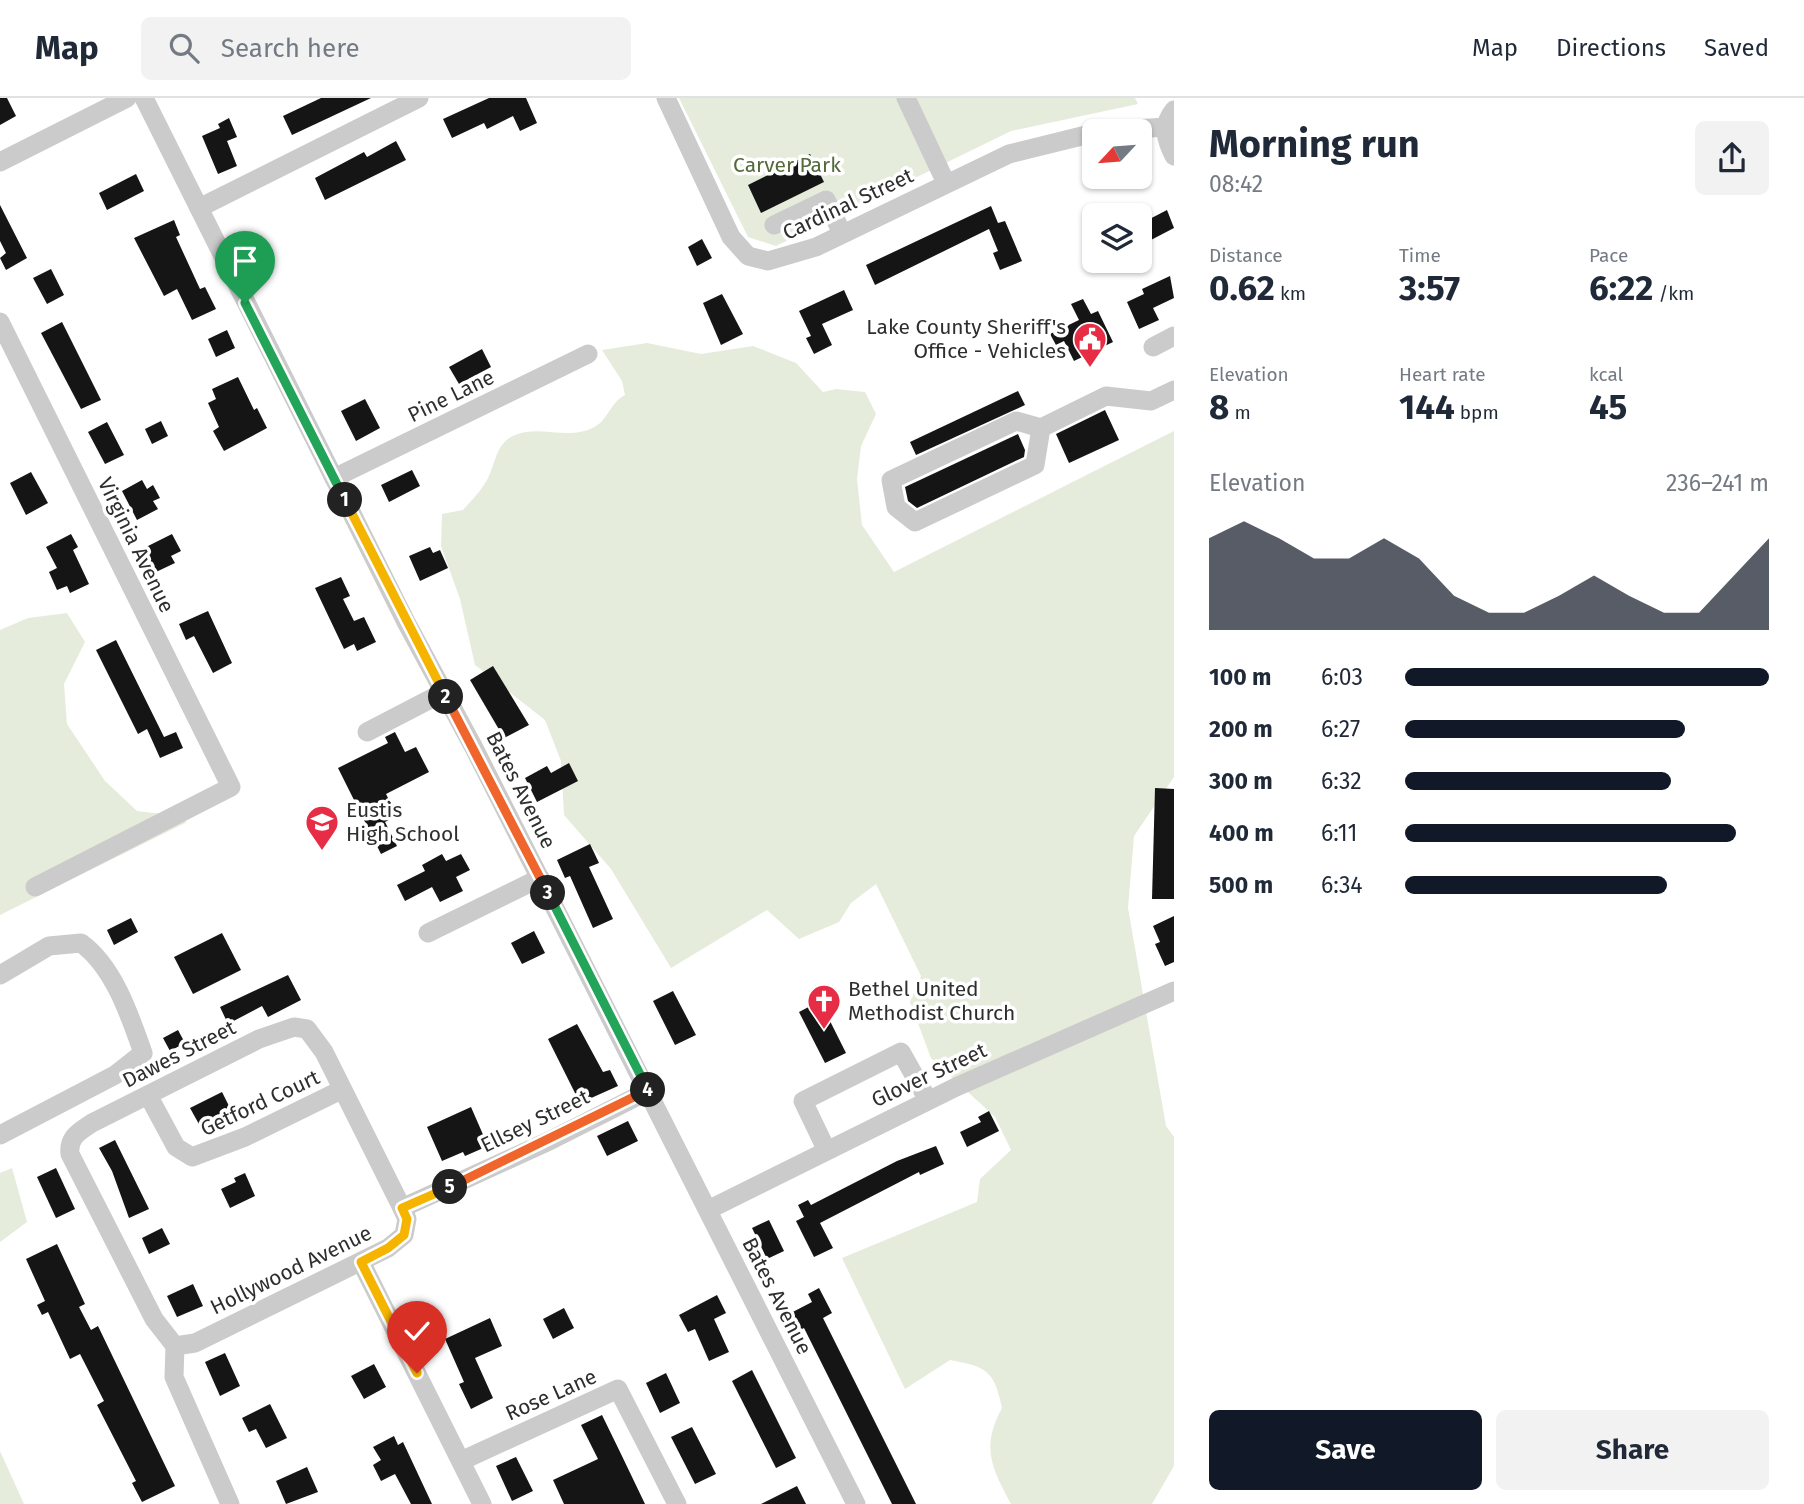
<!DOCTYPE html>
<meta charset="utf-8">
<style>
body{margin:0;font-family:"Fira Sans",sans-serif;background:#f2f2f3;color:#1f2937;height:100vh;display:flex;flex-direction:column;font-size:26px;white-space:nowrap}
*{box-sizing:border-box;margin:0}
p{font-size:23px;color:#747a83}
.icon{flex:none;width:38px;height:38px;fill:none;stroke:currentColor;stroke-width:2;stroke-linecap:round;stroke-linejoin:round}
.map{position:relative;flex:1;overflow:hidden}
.sheet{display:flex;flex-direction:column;background:#fff;width:630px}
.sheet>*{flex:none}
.needle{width:46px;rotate:244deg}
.buttons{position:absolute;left:1082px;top:21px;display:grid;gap:14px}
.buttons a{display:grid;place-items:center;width:70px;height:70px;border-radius:10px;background:#fff;box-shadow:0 2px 5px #0004;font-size:35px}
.pin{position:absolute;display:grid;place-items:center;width:60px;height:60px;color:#fff;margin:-72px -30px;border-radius:50% 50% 50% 0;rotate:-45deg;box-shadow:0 0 7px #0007}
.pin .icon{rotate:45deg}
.km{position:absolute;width:35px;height:35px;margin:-18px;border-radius:50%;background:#222;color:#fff;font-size:19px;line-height:35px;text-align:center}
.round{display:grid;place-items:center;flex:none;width:74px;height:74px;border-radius:10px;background:#f2f2f3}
.overview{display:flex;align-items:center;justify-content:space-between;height:119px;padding:0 35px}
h1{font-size:38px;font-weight:700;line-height:52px}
.figures{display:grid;grid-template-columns:repeat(3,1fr);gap:10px;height:119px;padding:7px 35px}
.figures div{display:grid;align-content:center}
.figures b{font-size:35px;font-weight:700}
.figures small{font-size:19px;font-weight:400}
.figures p{font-size:19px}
.chart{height:196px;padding:14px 35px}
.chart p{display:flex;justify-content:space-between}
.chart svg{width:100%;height:126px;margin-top:7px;fill:#111827;opacity:.7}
.button{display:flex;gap:14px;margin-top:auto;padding:14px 35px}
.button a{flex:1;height:80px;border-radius:10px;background:#111827;color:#fff;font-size:28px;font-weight:700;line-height:80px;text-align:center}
.button a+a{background:#f2f2f3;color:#1f2937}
ul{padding:0 35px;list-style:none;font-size:23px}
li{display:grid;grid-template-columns:112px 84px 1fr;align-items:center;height:52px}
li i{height:18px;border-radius:9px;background:#111827}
header{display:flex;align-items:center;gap:42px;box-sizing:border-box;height:98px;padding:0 35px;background:#fff;border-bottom:2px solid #e0e1e3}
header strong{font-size:33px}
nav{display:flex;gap:38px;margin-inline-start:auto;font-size:24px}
.search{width:490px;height:63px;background:#f2f2f3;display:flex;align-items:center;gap:18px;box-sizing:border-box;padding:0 24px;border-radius:10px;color:#747a83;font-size:26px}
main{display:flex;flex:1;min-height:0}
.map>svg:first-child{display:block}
.green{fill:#e5ecdb}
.building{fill:#151515}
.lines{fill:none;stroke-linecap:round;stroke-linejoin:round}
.minor{stroke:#cbcbcb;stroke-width:19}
.split-1-casing{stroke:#fff;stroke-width:14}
.split-2-casing{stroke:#fff;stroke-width:14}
.split-3-casing{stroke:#fff;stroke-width:14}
.split-4-casing{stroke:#fff;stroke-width:14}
.split-5-casing{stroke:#fff;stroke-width:14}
.split-6-casing{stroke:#fff;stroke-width:14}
.split-1{stroke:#22a559;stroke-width:9}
.split-2{stroke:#f5b400;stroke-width:9}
.split-3{stroke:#f0652b;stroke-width:9}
.split-4{stroke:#22a559;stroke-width:9}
.split-5{stroke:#f0652b;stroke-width:9}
.split-6{stroke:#f5b400;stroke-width:9}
.labels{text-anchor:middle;stroke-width:7;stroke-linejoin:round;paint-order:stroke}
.park-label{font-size:21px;fill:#546a3b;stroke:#fff}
.street-label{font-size:21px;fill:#2e2e2e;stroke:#fff}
.poi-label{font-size:21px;fill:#2e2e2e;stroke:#fff;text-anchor:start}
</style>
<header>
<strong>Map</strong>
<div class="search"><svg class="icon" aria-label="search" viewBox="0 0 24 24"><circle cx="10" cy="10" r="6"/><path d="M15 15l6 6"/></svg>Search here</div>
<nav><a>Map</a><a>Directions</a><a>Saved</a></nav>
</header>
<main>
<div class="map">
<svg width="1174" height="1406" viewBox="0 0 1174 1406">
<rect width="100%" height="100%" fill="#fff"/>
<g class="green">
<polygon points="679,0 1135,0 1138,6 1011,33 776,148 748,139"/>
<path d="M647,245L701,256L753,248L796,265L823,294L836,291L865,294L876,316L861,348L857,381L862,427L894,474L1174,333V679L1134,738L1128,810L1166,1028L1174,1039V1368L1152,1406H1011C991,1369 981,1349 1002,1310C994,1272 987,1269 950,1262L905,1291L842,1160L977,1104L980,1081L1011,1052L995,1019L931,960L910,904L921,878L876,786L851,805L839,824L799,841L767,812L671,870L611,771L564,717L561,663L545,622L475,567L460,501L441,448L442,416L463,412C471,403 481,393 487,382C496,366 495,345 515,337C541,326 569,344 596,328C608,321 611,304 625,297L622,283L602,252Z"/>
<polygon points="67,515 85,544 64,586 67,626 105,683 137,713 171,717 187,724 0,817 0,532 28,520"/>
<polygon points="12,1070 27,1124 0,1144 0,1075"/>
<polygon points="0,1353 24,1406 0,1406"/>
</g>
<g class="building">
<polygon points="0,0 7,0 16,18 0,27"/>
<polygon points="321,0 371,0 292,37 283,18"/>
<polygon points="489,0 526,0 537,25 520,33 513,18 487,31 484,25 452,40 443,21"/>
<polygon points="229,20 237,39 227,43 237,68 218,76 202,38 220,30 218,26"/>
<polygon points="396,43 406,62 325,102 315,80 364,54 367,59"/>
<polygon points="810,56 824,84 761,115 748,87"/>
<polygon points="136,76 144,93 107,112 99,95"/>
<polygon points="0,107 27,160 6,172 0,160 6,155 0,143"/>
<polygon points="991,108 998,125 1005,123 1022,163 1000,172 993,155 998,153 989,131 875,187 866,167"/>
<polygon points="1167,112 1174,130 1149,143 1140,126"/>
<polygon points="174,122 180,137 176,139 200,191 205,189 216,211 192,222 177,191 164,198 134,140"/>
<polygon points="702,141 712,160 697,168 688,149"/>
<polygon points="51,171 64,197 47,206 33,180"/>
<polygon points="1170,178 1174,200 1153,210 1159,222 1139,231 1127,204 1144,196 1142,191"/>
<polygon points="844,192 853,212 822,226 832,247 814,256 806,240 811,238 799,213"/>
<polygon points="722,196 743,236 721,247 703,205"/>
<polygon points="1083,201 1091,216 1098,213 1113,244 1074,263 1064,243 1056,247 1050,236 1079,222 1071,206"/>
<polygon points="62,224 101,302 81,311 41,235"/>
<polygon points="227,232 235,250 216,259 208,241"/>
<polygon points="482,251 491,269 459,286 449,269"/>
<polygon points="238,279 254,312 257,310 267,330 224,353 213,333 219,329 208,305 216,301 212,291"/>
<polygon points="1018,293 1025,307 916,357 910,344"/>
<polygon points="365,301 380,330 356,343 341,313"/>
<polygon points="1105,312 1119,342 1069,365 1056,336"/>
<polygon points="161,323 168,338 152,346 145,331"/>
<polygon points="107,324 124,357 105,366 88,334"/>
<polygon points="1018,336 1025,352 1024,359 917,410 908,403 905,389"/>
<polygon points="412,372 420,388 389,404 381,387"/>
<polygon points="31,374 48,405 26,417 10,385"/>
<polygon points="142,382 147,391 153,387 160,400 153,403 158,411 137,422 122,393"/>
<polygon points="71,436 78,449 73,452 89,486 70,495 67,488 57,492 49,474 57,470 46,449"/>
<polygon points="172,436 181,453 171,458 175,465 156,474 144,450"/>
<polygon points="430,449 433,455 440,452 448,470 420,483 409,458"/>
<polygon points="341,479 350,498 343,501 354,523 364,519 376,544 357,553 354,546 344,551 315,490"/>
<polygon points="208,513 232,565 213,575 194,538 186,542 179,526"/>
<polygon points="116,542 164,639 176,634 183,650 160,660 147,631 138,636 96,552"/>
<polygon points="493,568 529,627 504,640 470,582"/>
<polygon points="395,634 405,654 416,649 429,674 386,696 397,718 385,724 397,748 381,756 338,670 388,645 385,639"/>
<polygon points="569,665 578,683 537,704 525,680 547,668 551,675"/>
<polygon points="1155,690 1174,691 1174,801 1152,801"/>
<polygon points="590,746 599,765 589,769 613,821 593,830 570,778 565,780 557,762"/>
<polygon points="442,756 446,763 461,756 470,772 456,779 463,793 440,804 432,789 405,803 397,787 425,773 422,767"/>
<polygon points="1174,818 1174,864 1165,868 1155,846 1160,844 1153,828"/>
<polygon points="131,820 138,834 114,847 107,832"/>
<polygon points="534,833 545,855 522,866 511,845"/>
<polygon points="222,835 241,872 193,896 174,859"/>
<polygon points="288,877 301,902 268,919 262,908 228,926 220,909"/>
<polygon points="673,893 696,937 675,947 653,903"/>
<polygon points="820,903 846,955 825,965 799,914"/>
<polygon points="577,926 603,974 610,972 618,988 580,1005 548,941"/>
<polygon points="178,932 185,945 170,953 163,940"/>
<polygon points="222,994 231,1012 200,1028 190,1010"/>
<polygon points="471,1009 488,1048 465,1058 463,1054 442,1063 427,1029"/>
<polygon points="989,1013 999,1033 967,1049 960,1034 981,1024 978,1019"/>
<polygon points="628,1023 638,1043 607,1058 597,1038"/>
<polygon points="115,1042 149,1111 129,1120 112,1073 99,1050"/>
<polygon points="936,1048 944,1066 920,1077 919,1074 820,1125 833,1150 814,1159 796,1123 804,1119 798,1107 808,1102 811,1107 897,1063"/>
<polygon points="56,1070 75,1111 56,1120 37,1079"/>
<polygon points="245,1075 255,1098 230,1110 221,1091 236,1084 234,1080"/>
<polygon points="769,1122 784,1153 767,1161 752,1130"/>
<polygon points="162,1130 170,1146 149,1156 142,1140"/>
<polygon points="57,1146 85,1206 79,1209 91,1232 98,1228 175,1388 142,1404 132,1385 136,1383 97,1307 104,1303 80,1256 70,1261 48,1214 42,1217 37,1207 45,1203 26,1161"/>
<polygon points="193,1186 203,1208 177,1219 167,1198"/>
<polygon points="819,1190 832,1215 823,1220 916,1406 892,1406 804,1230 794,1235 785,1218 812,1204 808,1196"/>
<polygon points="717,1197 726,1215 714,1221 729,1254 709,1263 695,1231 688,1234 679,1217"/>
<polygon points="564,1210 574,1230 553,1241 543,1221"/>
<polygon points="490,1220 502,1248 475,1260 493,1300 471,1311 459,1286 464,1284 445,1241"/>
<polygon points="225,1255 240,1288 220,1298 205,1264"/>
<polygon points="374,1266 386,1289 364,1301 351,1278"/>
<polygon points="752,1272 796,1360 776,1370 732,1283"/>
<polygon points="666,1275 680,1305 660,1315 646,1285"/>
<polygon points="270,1306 287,1340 266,1350 256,1331 249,1334 242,1320"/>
<polygon points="602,1317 621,1356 645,1406 564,1406 553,1382 598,1361 581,1327"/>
<polygon points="692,1329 716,1376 695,1386 671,1339"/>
<polygon points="394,1338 398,1347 403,1344 432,1406 411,1406 395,1376 381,1383 373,1367 381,1362 373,1349"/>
<polygon points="516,1359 533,1393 512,1403 496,1368"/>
<polygon points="307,1369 318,1394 286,1406 276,1383"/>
<polygon points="797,1388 806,1406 761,1406"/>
</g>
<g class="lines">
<g class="minor">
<polyline points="144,0 406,524 474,650 856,1406"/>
<polyline points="666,0 731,139 748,158 768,163 816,149 1009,56 1094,35"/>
<polyline points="906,0 946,85"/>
<path d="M1174,12C1161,28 1166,42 1174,58"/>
<polyline points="1103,33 1166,29"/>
<polyline points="0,64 127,0"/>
<polyline points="199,110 419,0"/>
<polyline points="774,127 826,102 842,135"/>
<polyline points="0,224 231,689 35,789"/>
<polyline points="1153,249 1174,238"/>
<polyline points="1041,330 1035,367 915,424 896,409 891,382 1016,323 1041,330 1106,298 1151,303 1174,292"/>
<polyline points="334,380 588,256"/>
<polyline points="367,634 444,594"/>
<polyline points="428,835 540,780"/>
<path d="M0,877L49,848L81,845C114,869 130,918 143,955L115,977L0,1037"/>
<polyline points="148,997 176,1049 192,1059 245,1039 341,992"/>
<polyline points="826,1051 803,1003 901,954 928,1002"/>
<polyline points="402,1110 549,1043 648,993"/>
<polyline points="708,1112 956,989 1174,893"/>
<polyline points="361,1164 482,1406"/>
<path d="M175,1248L195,1245L388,1150L404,1137L407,1121L402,1110L324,954L307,931L294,929L259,941L92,1025C79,1034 68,1039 70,1056L154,1221L175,1248L174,1279L230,1406"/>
<polyline points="461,1363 618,1291 677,1406"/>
</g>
</g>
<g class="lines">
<defs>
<polyline id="split-1" points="245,205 345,402"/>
<polyline id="split-2" points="345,402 446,599"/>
<polyline id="split-3" points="446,599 548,795"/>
<polyline id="split-4" points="548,795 648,992"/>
<polyline id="split-5" points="450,1089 648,992"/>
<polyline id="split-6" points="417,1275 361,1164 388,1150 404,1137 407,1121 402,1110 450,1089"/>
</defs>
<use href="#split-1" class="split-1-casing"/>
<use href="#split-2" class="split-2-casing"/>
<use href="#split-3" class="split-3-casing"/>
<use href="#split-4" class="split-4-casing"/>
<use href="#split-5" class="split-5-casing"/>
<use href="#split-6" class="split-6-casing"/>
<use href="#split-1" class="split-1"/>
<use href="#split-2" class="split-2"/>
<use href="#split-3" class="split-3"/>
<use href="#split-4" class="split-4"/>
<use href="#split-5" class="split-5"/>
<use href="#split-6" class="split-6"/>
</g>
<defs>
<symbol id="civic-pin" viewBox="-11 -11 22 30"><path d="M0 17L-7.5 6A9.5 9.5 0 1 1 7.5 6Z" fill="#e72d46" stroke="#fff"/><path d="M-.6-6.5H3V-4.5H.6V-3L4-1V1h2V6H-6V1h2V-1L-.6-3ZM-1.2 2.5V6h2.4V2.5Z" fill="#fff"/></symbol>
<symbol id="school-pin" viewBox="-11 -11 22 30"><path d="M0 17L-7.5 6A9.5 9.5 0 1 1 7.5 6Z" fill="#e72d46" stroke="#fff"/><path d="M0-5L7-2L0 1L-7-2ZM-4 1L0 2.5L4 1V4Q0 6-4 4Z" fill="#fff"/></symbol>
<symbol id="church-pin" viewBox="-11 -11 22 30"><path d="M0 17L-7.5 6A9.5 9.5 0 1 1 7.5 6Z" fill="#e72d46" stroke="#fff"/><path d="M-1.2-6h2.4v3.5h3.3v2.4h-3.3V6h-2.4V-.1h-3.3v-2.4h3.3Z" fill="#fff"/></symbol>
</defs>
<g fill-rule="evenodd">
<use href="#civic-pin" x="1071" y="222" width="38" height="52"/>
<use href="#school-pin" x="303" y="705" width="38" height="52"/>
<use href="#church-pin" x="805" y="884" width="38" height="52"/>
</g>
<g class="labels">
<g class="park-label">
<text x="787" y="74">Carver Park</text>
</g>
<g class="street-label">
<text transform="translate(848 106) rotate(-25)" y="7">Cardinal Street</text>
<text transform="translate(451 298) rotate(-26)" y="7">Pine Lane</text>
<text transform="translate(136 447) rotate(64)" y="7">Virginia Avenue</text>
<text transform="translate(521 692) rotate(63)" y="7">Bates Avenue</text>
<text transform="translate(179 956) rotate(-27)" y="7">Dawes Street</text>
<text transform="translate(929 977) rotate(-25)" y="7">Glover Street</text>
<text transform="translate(260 1005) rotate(-25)" y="7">Getford Court</text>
<text transform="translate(535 1023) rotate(-26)" y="7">Ellsey Street</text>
<text transform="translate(291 1172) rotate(-26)" y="7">Hollywood Avenue</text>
<text transform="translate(777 1198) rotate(63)" y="7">Bates Avenue</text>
<text transform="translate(551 1297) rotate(-24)" y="7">Rose Lane</text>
</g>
<g class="poi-label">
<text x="1066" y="236" text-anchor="end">Lake County Sheriff's<tspan x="1066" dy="24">Office - Vehicles</tspan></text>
<text x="346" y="719">Eustis<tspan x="346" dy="24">High School</tspan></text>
<text x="848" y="898">Bethel United<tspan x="848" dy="24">Methodist Church</tspan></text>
</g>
</g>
</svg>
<div class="buttons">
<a><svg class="needle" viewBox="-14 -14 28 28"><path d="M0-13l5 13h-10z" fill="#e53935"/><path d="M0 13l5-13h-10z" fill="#747a83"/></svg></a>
<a><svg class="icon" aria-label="layers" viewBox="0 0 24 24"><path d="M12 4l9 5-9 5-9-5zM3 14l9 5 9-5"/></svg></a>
</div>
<div class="pin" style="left:245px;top:205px;background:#1e9e55"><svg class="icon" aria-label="arrive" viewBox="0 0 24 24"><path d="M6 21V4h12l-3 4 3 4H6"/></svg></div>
<div class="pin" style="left:417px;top:1275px;background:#d93025"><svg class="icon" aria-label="check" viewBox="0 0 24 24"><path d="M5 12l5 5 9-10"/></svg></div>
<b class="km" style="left:345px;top:402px">1</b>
<b class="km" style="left:446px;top:599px">2</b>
<b class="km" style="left:548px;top:795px">3</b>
<b class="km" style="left:648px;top:992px">4</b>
<b class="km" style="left:450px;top:1089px">5</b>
</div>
<section class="sheet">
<div class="overview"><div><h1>Morning run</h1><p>08:42</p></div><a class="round"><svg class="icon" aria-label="share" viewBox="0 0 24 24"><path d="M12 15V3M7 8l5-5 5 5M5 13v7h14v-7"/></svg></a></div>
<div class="figures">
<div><p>Distance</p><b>0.62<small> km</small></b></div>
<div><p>Time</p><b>3:57</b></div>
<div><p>Pace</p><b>6:22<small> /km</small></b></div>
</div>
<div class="figures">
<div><p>Elevation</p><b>8<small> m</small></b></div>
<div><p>Heart rate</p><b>144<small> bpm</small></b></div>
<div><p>kcal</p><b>45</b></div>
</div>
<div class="chart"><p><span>Elevation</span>236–241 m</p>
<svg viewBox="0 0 160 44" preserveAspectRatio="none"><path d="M0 44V12L10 6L20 12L30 19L40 19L50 12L60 19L70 32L80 38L90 38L100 32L110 25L120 32L130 38L140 38L150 25L160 12V44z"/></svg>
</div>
<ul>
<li><b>100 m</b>6:03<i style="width:100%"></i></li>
<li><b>200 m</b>6:27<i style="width:77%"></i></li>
<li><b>300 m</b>6:32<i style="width:73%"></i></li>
<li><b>400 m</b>6:11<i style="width:91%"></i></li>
<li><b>500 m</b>6:34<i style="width:72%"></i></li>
</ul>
<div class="button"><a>Save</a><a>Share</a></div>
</section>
</main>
